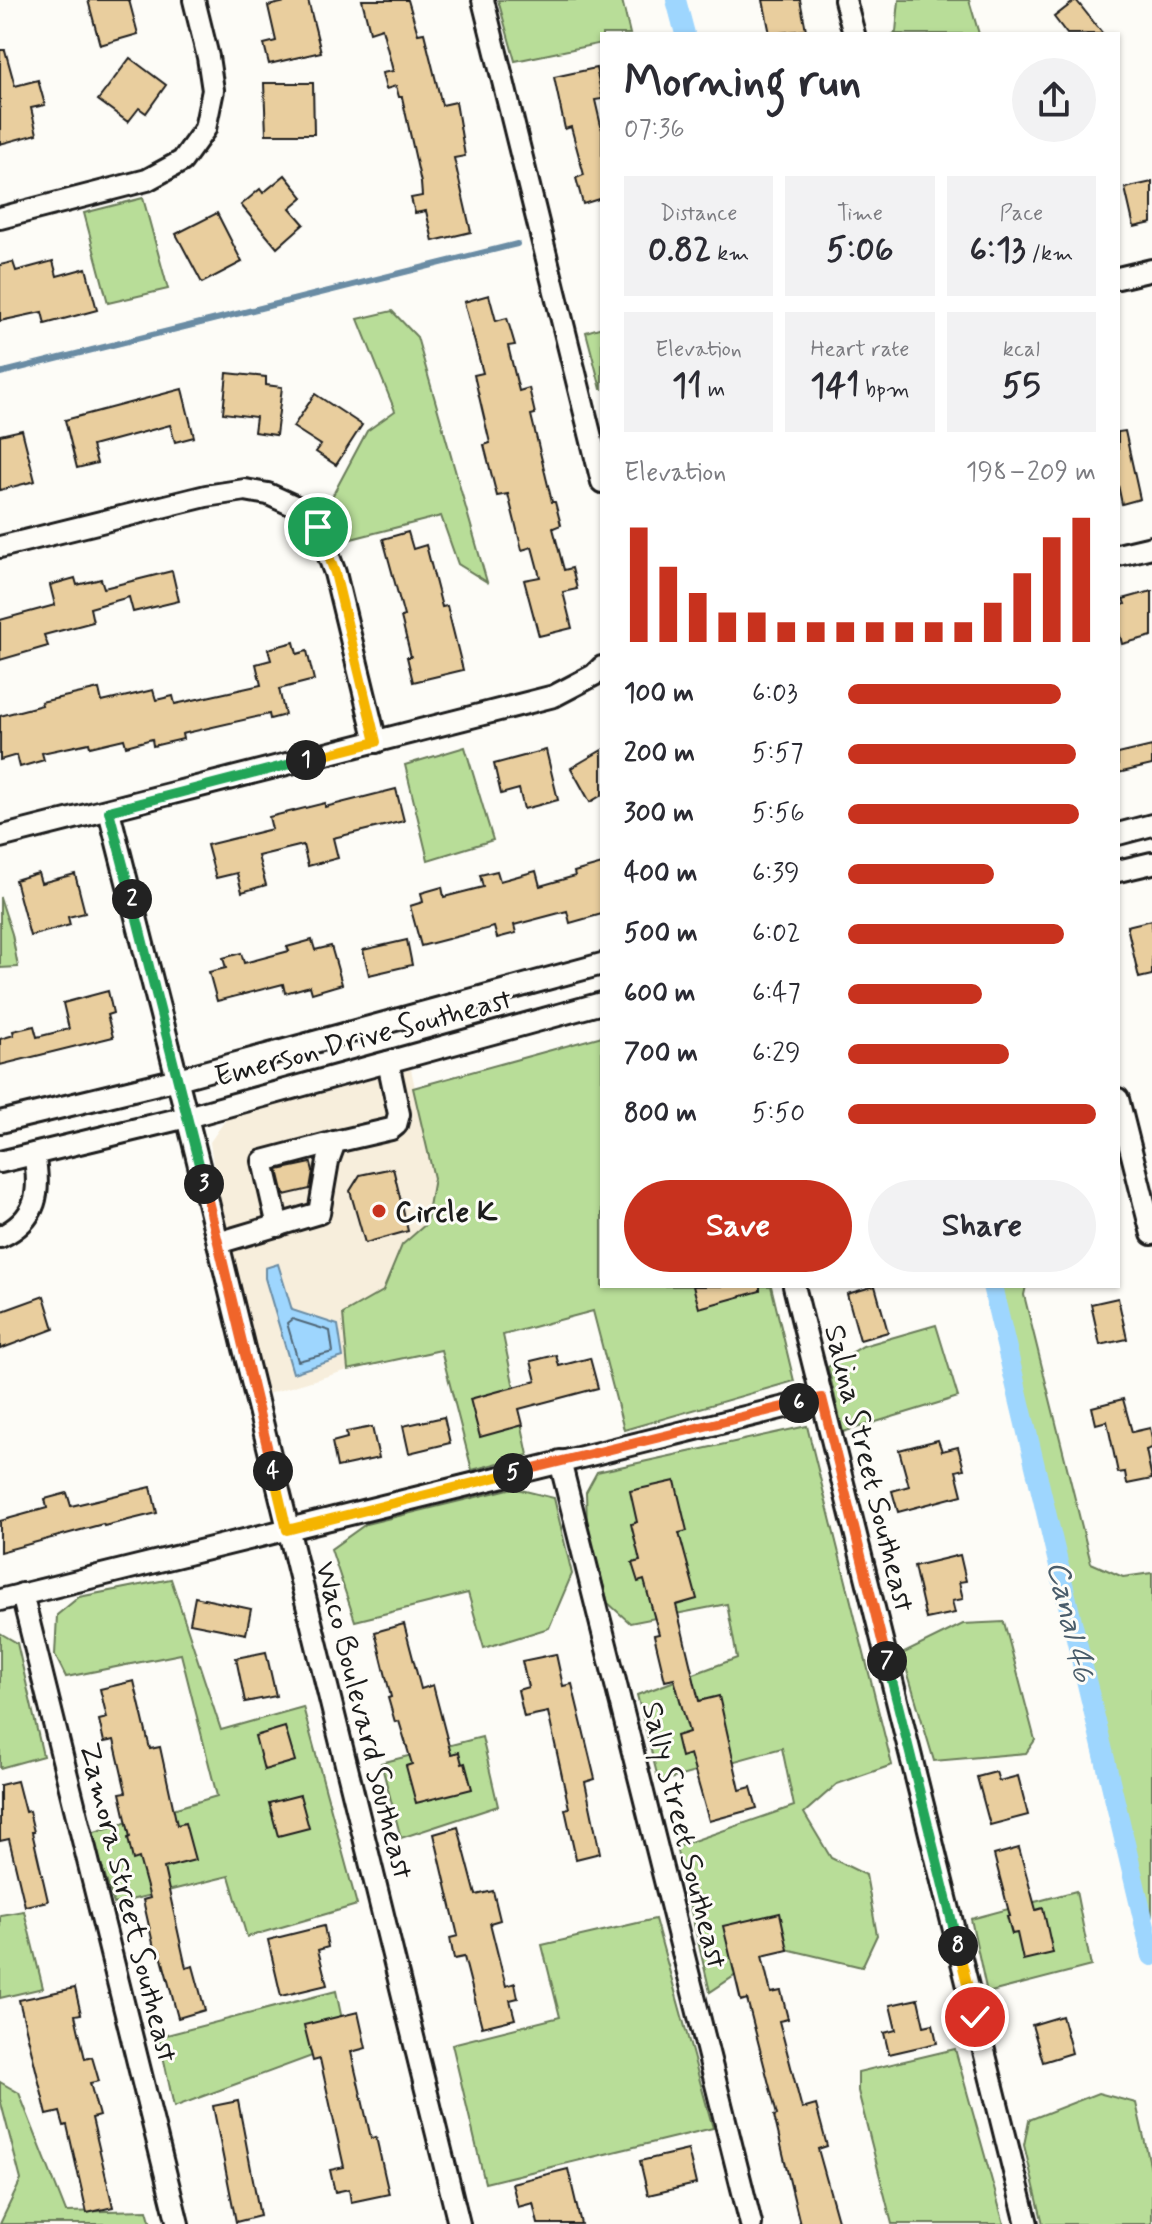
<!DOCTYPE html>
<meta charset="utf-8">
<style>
body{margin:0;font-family:Mynerve,sans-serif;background:#f2f2f3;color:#2b2b33;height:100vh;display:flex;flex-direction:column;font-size:30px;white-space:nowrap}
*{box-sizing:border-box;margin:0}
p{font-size:26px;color:#7c7c81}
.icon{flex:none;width:44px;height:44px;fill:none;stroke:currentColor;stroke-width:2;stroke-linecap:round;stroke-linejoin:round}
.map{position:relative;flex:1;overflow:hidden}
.side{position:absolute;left:600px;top:32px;width:520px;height:1256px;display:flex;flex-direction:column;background:#fff;border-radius:0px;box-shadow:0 2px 6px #0004}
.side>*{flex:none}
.pin{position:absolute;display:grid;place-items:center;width:68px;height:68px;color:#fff;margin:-34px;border:4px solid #fff;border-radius:50%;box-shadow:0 2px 8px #0007}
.km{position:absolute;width:40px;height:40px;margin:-20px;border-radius:50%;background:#222;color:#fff;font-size:22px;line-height:40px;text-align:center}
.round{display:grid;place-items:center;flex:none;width:84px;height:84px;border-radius:42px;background:#f2f2f3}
.summary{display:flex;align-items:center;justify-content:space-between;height:136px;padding:0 24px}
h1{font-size:44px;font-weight:800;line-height:60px}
.stats{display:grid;grid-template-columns:repeat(3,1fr);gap:12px;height:136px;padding:8px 24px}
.stats div{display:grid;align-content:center;border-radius:0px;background:#f2f2f3;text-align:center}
.stats b{font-size:34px;font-weight:800}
.stats small{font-size:22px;font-weight:400}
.stats p{font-size:22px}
.chart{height:224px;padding:16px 24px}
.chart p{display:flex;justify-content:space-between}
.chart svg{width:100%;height:144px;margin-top:8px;stroke:#c8321e;stroke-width:6}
.action{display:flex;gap:16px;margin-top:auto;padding:16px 24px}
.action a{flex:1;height:92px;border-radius:48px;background:#c8321e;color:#fff;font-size:32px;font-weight:800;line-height:92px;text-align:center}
.action a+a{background:#f2f2f3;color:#2b2b33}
ul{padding:0 24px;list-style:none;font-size:26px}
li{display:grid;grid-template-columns:128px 96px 1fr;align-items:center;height:60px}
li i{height:20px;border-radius:10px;background:#c8321e}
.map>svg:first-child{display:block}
.built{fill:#f7eedc}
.green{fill:#b8dd98;stroke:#6a7c5a;stroke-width:2}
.water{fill:#9ed6fe;stroke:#6a8ca4;stroke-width:2}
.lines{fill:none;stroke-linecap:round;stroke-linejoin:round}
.shore{stroke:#506676;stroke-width:2}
.stream{stroke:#6a8ca4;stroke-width:6}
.canal{stroke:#9ed6fe;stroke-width:20}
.building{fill:#e9ce9e;stroke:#1c1c1c;stroke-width:2}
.minor-casing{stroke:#1c1c1c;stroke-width:26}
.minor{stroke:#fdfcf7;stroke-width:20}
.split-1-casing{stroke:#fff;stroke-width:16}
.split-2-casing{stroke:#fff;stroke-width:16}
.split-3-casing{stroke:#fff;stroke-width:16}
.split-4-casing{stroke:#fff;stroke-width:16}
.split-5-casing{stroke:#fff;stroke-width:16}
.split-6-casing{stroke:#fff;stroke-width:16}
.split-7-casing{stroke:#fff;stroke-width:16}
.split-8-casing{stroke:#fff;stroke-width:16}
.split-9-casing{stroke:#fff;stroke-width:16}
.split-1{stroke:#f5b400;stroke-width:10}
.split-2{stroke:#22a559;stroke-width:10}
.split-3{stroke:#22a559;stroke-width:10}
.split-4{stroke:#f0652b;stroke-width:10}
.split-5{stroke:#f5b400;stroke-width:10}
.split-6{stroke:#f0652b;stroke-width:10}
.split-7{stroke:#f0652b;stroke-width:10}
.split-8{stroke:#22a559;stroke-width:10}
.split-9{stroke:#f5b400;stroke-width:10}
.poi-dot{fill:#c8321e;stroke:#fdfcf7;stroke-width:3}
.labels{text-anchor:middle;stroke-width:6;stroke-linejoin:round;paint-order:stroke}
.street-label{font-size:30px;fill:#1c1c1c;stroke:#fdfcf7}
.poi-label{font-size:30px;font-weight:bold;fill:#1c1c1c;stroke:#fdfcf7;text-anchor:start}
.water-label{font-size:32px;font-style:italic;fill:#4a5d6b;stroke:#fdfcf7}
</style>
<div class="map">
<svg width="1152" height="2224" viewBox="0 0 1152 2224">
<rect width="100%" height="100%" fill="#fdfcf7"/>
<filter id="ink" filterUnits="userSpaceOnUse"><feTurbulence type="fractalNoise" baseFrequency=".0125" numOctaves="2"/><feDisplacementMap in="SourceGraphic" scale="16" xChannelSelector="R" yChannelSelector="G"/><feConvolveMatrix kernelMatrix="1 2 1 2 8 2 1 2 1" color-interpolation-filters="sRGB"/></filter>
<g filter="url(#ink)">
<polygon class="built" points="411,1069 434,1178 426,1224 402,1245 384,1291 343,1314 348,1370 267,1394 217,1194 210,1142 226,1119"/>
<g class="green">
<polygon points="498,0 622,0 630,34 602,34 602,43 515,61"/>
<polygon points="899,0 969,0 979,34 893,34 896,32"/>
<polygon points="143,198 168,289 108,303 84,213"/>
<polygon points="392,311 417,337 487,582 458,564 441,516 351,539 327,506 367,431 395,411 358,319"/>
<polygon points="602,327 602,389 601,389 586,332"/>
<polygon points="465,747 493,840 428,860 405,765"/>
<polygon points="0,897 12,934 18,967 0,968"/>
<polygon points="602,1036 602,1286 771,1286 794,1381 624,1430 593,1311 503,1335 528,1455 472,1470 441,1350 348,1370 343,1314 383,1291 402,1245 426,1224 434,1178 413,1088"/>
<polygon points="1000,1286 1026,1286 1024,1295 1091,1563 1123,1577 1152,1573 1152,1924"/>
<polygon points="936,1325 958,1397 843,1432 828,1367 863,1346"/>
<polygon points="807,1426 892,1765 837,1784 804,1813 831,1858 866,1875 877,1935 862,1967 778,1947 710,1992 676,1847 794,1806 782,1748 659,1782 637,1695 737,1658 727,1604 630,1623 608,1603 587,1526 586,1492 597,1472"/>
<polygon points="513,1488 554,1498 572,1574 549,1628 484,1648 468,1593 355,1621 331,1549 366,1524"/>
<polygon points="171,1579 221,1730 303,1707 357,1905 247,1937 229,1876 114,1904 91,1833 217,1796 181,1654 66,1677 55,1655 57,1615 79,1597"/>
<polygon points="1004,1622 1035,1740 1026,1753 934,1761 902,1654 963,1624"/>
<polygon points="0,1633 17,1643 43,1756 0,1768"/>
<polygon points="482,1737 498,1806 401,1838 381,1763"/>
<polygon points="1076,1891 1091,1966 987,1993 971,1919"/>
<polygon points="24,1911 43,1988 0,1998 0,1915"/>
<polygon points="655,1919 713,2128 485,2183 452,2044 560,2017 542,1945"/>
<polygon points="336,1991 347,2043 174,2107 159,2037"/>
<polygon points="955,2049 1004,2224 892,2224 858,2091 858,2072"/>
<polygon points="0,2082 19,2093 66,2212 147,2210 151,2224 0,2224 21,2180 0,2099"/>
<polygon points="1098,2093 1136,2103 1152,2173 1152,2224 1043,2224 1024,2145 1029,2120"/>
</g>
<polygon class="water" points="278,1264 292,1310 338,1325 343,1357 293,1373 265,1278 265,1268"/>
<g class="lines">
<polygon class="shore" points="292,1319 330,1331 333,1352 298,1361 287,1323"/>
<polyline class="stream" points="0,373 517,244"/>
<g class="canal">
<polyline points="676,0 685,34"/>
<polyline points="992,1286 1152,1956"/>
</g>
</g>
<g class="building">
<polygon points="88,0 129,0 138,34 100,45"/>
<polygon points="294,0 308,0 321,52 269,64 264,44 276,41 268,6"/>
<polygon points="362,0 408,0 418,34 424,33 442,105 456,102 465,156 454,158 471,232 433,241 426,211 415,213 411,198 422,196 421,183 402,97 399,97 396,86 386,89 382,73 393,71 382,28 370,32"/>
<polygon points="763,0 800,0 806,30 770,34"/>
<polygon points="1076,0 1103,34 1067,34 1054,17"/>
<polygon points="0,50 5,50 15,86 38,80 45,105 31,108 37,134 0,144"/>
<polygon points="130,58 166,85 146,113 139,108 128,122 98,100"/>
<polygon points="596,68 602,96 602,99 595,100 602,130 602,198 583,204 576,178 584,175 571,127 565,129 554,77"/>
<polygon points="264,83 313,83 314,134 266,134"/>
<polygon points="285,175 303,197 290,208 304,224 277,248 241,205 260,189 263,193"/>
<polygon points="1152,182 1152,223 1134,227 1125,188"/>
<polygon points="217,213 242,262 202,283 176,234"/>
<polygon points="53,261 57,276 86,268 97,310 45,324 42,312 0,321 0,265 13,262 16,271"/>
<polygon points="489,295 496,321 507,318 515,345 508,346 519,391 529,388 535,414 531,415 552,502 555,502 561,525 553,528 564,570 572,568 577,589 563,592 572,628 539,636 524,580 540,577 532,547 522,550 508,494 497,496 484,445 490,443 474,375 483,373 464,302"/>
<polygon points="227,373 266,377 266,385 282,387 276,435 254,432 256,417 223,413"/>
<polygon points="182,389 194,437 175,442 170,425 92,446 97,463 77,468 65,420"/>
<polygon points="315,394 362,425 336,465 316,452 321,445 293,427"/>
<polygon points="22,430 35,481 0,490 0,435"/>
<polygon points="1125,431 1140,499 1122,504 1118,485 1118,432"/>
<polygon points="408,532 413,549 426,545 442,607 447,606 463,670 413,682 407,657 411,657 401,617 404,616 383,539"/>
<polygon points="172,571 179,601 133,612 129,597 90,608 93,622 44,635 48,646 0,660 0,620 55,605 50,585 75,578 77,585 101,579 104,588"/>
<polygon points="1152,591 1152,636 1122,644 1118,627 1118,606 1125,604 1123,599"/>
<polygon points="294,642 297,654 307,651 314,680 279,689 285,715 270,719 269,714 182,734 183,739 153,746 152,739 126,746 124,739 90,747 89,743 42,753 44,760 20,767 17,755 0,760 0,716 42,705 41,702 99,689 102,702 153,690 156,700 173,696 175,704 261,685 256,664 271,660 268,649"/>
<polygon points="1152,746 1152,765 1118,773 1118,754"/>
<polygon points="546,750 558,800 524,809 519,789 501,794 494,764"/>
<polygon points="602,750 602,795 590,802 571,768"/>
<polygon points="396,789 404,821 333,838 338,858 308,866 303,845 258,856 266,885 242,892 237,873 216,878 207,845 272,829 269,817 325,803 325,807"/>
<polygon points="602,864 602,914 570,923 567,911 514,925 516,933 497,938 494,927 421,946 410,906 423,902 421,893 442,887 444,897 483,887 480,875 497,871 500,881 536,871 540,886 575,876 574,872"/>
<polygon points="38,873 41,883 75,874 85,913 68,917 70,925 30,936 15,880"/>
<polygon points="1152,920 1152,975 1139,978 1127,926"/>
<polygon points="312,940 315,950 331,946 342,984 312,993 310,986 285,993 283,984 217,1001 209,972 226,968 223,958 241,953 244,963 289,951 287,947"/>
<polygon points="407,940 412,965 369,975 363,950"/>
<polygon points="108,991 113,1013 107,1015 113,1037 0,1065 0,1039 14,1035 13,1031 34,1026 37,1037 69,1029 63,1003"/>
<polygon points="311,1163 313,1171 310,1189 284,1195 278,1170"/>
<polygon points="393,1168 408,1231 365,1243 350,1191 360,1175"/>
<polygon points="693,1286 760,1286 760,1291 699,1308"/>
<polygon points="875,1286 888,1332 860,1340 847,1294"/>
<polygon points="44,1296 54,1329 0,1349 0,1312"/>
<polygon points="1118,1298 1127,1339 1100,1345 1091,1304"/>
<polygon points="556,1355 559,1366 590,1358 598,1388 519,1409 523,1425 480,1437 470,1399 536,1381 531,1361"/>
<polygon points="1123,1399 1132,1432 1150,1428 1152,1438 1152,1448 1146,1450 1152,1479 1127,1484 1125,1472 1118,1473 1107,1421 1096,1424 1092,1407"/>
<polygon points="444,1417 450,1443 409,1453 403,1426"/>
<polygon points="372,1427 379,1458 337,1467 332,1442 347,1438 346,1432"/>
<polygon points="938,1440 942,1451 958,1447 964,1469 956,1471 962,1495 898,1512 892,1491 909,1486 899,1450"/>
<polygon points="675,1481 687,1531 679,1533 697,1599 676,1605 699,1701 719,1696 740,1790 751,1787 757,1808 709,1821 690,1754 681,1757 676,1736 689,1732 674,1679 665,1681 654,1635 659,1634 644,1580 638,1582 632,1563 640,1561 631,1524 637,1522 630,1491"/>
<polygon points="151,1487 157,1513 104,1526 103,1524 0,1552 0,1521 47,1508 45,1499 67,1493 71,1506"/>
<polygon points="960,1555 966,1581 959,1582 963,1599 952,1601 955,1613 926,1619 914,1566"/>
<polygon points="195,1597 251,1609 246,1634 190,1623"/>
<polygon points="404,1624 421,1689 433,1685 451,1754 459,1752 462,1764 465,1763 472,1789 416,1803 406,1766 412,1764 399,1721 395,1722 388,1698 391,1697 375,1632"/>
<polygon points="266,1652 276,1696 245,1702 236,1658"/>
<polygon points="556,1654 563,1686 572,1684 595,1779 585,1782 600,1853 576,1859 565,1809 569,1808 548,1712 524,1717 518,1690 528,1687 522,1661"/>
<polygon points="134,1681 150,1749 160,1747 177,1825 185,1823 195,1860 164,1868 186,1968 193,1966 205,2010 178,2018 160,1951 155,1952 143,1900 150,1898 139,1858 133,1860 128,1838 130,1837 120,1793 126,1792 114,1740 104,1742 99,1720 107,1718 100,1689"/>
<polygon points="285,1727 295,1761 264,1770 255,1736"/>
<polygon points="996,1772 999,1781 1018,1776 1028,1815 990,1825 977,1777"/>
<polygon points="17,1781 25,1812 29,1811 34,1832 32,1832 48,1901 25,1906 9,1839 0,1841 0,1785"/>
<polygon points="300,1795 309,1828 278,1836 269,1803"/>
<polygon points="458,1827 476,1895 493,1891 500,1920 490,1923 502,1971 506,1986 515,1983 518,1998 510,2000 515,2019 482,2027 464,1957 454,1959 450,1938 458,1936 434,1834"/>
<polygon points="1019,1848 1036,1910 1043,1908 1053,1953 1023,1960 1017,1933 1012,1934 1007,1916 1010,1916 994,1855"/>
<polygon points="780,1913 788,1950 762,1956 771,1993 781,1991 788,2019 779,2021 802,2109 816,2105 827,2146 818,2149 839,2224 800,2224 774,2116 777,2115 747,1999 741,2001 723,1926"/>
<polygon points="324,1926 328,1947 318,1950 327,1985 281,1996 268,1940"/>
<polygon points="75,1988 81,2014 75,2015 85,2059 92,2057 99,2081 90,2083 99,2116 92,2118 113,2207 87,2213 67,2125 64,2126 60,2112 47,2115 19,2000"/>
<polygon points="918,1999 924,2026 933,2024 937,2043 889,2054 884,2033 896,2030 890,2005"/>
<polygon points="358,2012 366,2048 351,2052 371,2138 376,2137 389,2194 351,2202 349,2189 335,2192 330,2170 344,2167 320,2059 313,2061 304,2025"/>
<polygon points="1062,2016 1072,2053 1043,2062 1032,2025"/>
<polygon points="238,2101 260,2216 236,2222 213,2106"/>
<polygon points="688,2150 696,2184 648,2195 640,2161"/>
<polygon points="568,2169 581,2224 538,2224 533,2203 518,2207 512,2183"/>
</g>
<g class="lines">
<defs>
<g id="minor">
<polyline points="483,0 602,482"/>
<polyline points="845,0 854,34"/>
<polyline points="0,218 147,180 182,161 205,129 213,90 208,57 194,0"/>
<polyline points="1118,278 1152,270"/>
<polyline points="0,547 206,496 245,490 268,494 299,508 318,527 335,573 376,742"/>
<polyline points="1118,555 1152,547"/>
<polyline points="109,811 193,1141 459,2224"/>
<polyline points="1118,834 1152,825"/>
<polyline points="0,837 554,696 594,675 602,667"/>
<polyline points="1118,871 1152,863"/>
<polyline points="1118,1099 1152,1234"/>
<polyline points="0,1122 178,1079 602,964"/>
<polyline points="0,1162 187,1117 602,1003"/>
<polyline points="278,1226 263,1161 335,1142"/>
<path d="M0,1237C38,1219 41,1192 34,1154"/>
<polyline points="218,1243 319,1213 328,1161 335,1142 391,1129 396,1125 399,1114 388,1062"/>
<polyline points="794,1286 1027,2224"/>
<polyline points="560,1461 751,2224"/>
<polyline points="22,1594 178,2224"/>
<polyline points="0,1600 822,1398"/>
</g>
</defs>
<use href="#minor" class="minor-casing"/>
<use href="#minor" class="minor"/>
</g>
</g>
<g class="lines" filter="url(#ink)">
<defs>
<polyline id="split-1" points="306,760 376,742 335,573 318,527"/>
<polyline id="split-2" points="132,899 109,811 306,760"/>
<polyline id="split-3" points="132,899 204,1184"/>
<polyline id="split-4" points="204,1184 273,1471"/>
<polyline id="split-5" points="273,1471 287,1530 513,1473"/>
<polyline id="split-6" points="513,1473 799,1403"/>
<polyline id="split-7" points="799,1403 822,1398 887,1661"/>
<polyline id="split-8" points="887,1661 958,1946"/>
<polyline id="split-9" points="958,1946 975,2017"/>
</defs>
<use href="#split-1" class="split-1-casing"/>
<use href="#split-2" class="split-2-casing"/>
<use href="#split-3" class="split-3-casing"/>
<use href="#split-4" class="split-4-casing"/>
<use href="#split-5" class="split-5-casing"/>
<use href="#split-6" class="split-6-casing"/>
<use href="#split-7" class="split-7-casing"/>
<use href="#split-8" class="split-8-casing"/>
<use href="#split-9" class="split-9-casing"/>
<use href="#split-1" class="split-1"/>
<use href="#split-2" class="split-2"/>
<use href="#split-3" class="split-3"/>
<use href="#split-4" class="split-4"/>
<use href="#split-5" class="split-5"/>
<use href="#split-6" class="split-6"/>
<use href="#split-7" class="split-7"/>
<use href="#split-8" class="split-8"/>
<use href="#split-9" class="split-9"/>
</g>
<circle class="poi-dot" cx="379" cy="1211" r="8"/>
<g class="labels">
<g class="street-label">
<text transform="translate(363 1037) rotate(-15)" y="10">Emerson Drive Southeast</text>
<text transform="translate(870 1468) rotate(76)" y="10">Salina Street Southeast</text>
<text transform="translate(365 1720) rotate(76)" y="10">Waco Boulevard Southeast</text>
<text transform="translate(685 1835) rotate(76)" y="10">Sally Street Southeast</text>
<text transform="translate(129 1902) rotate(76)" y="10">Zamora Street Southeast</text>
</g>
<g class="poi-label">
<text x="395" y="1221">Circle K</text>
</g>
<g class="water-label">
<text transform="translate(1072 1621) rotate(77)" y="11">Canal 46</text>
</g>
</g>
</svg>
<div class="pin" style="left:318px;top:527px;background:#1e9e55"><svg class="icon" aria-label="arrive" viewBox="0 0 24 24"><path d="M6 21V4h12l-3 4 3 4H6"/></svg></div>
<div class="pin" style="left:975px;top:2017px;background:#d93025"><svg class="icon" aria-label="check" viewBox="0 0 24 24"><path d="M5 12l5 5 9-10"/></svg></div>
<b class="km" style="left:306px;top:760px">1</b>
<b class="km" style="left:132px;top:899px">2</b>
<b class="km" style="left:204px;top:1184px">3</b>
<b class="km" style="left:273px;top:1471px">4</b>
<b class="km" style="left:513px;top:1473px">5</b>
<b class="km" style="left:799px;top:1403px">6</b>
<b class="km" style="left:887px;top:1661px">7</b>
<b class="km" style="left:958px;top:1946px">8</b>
<section class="side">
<div class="summary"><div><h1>Morning run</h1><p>07:36</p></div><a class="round"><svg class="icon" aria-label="share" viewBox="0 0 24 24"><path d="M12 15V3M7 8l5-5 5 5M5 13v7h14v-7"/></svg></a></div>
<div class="stats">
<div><p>Distance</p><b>0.82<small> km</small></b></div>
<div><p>Time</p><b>5:06</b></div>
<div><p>Pace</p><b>6:13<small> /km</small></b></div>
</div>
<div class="stats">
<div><p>Elevation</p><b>11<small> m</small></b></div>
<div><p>Heart rate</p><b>141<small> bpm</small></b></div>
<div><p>kcal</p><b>55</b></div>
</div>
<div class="chart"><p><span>Elevation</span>198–209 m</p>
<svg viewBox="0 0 160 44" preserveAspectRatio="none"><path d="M5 44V9M15 44V21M25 44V29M35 44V35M45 44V35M55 44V38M65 44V38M75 44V38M85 44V38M95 44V38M105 44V38M115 44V38M125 44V32M135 44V23M145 44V12M155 44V6"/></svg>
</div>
<ul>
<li><b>100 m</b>6:03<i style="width:86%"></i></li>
<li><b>200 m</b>5:57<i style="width:92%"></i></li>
<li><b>300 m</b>5:56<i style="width:93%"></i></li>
<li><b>400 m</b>6:39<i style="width:59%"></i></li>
<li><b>500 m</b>6:02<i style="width:87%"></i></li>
<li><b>600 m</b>6:47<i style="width:54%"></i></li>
<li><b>700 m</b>6:29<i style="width:65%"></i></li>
<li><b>800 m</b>5:50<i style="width:100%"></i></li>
</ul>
<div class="action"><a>Save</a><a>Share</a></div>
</section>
</div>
